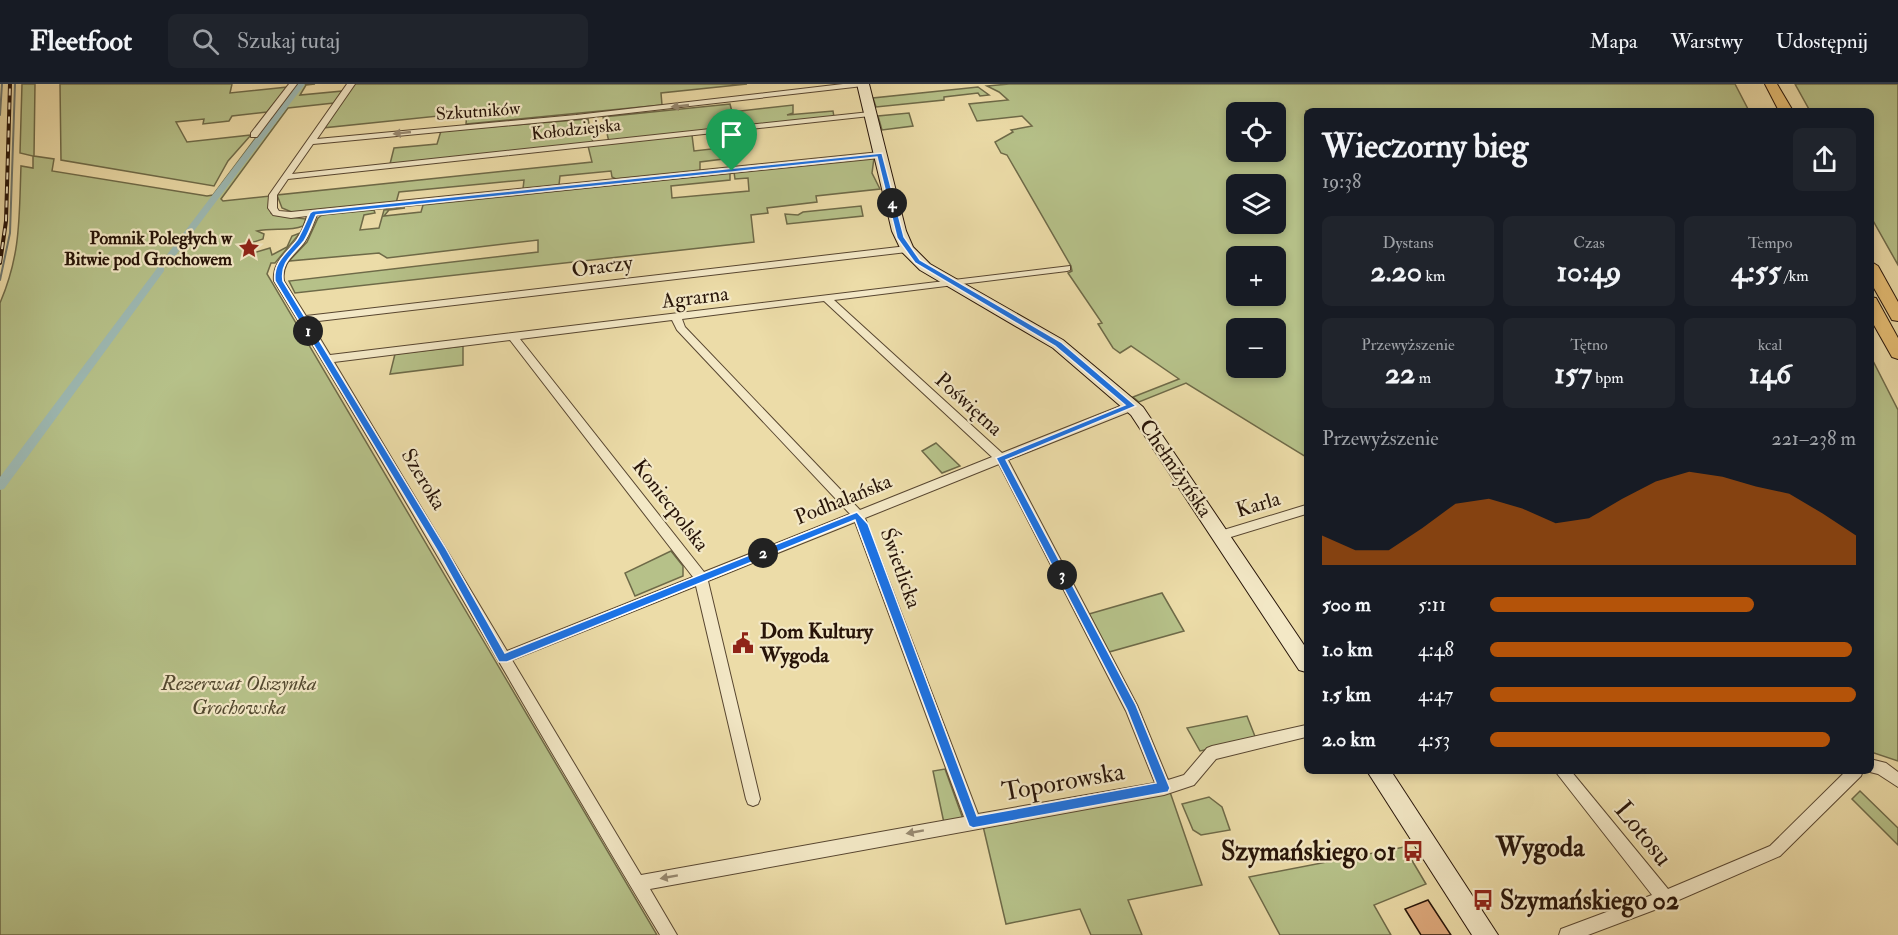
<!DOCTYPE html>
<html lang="pl">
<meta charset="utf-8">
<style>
body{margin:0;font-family:"IM FELL Double Pica",serif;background:#20242c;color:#f1f3f6;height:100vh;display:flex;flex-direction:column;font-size:22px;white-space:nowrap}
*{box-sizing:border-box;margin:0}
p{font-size:20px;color:#9ea1a6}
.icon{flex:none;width:33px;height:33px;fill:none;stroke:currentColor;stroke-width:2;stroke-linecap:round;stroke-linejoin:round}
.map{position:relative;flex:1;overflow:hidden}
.sheet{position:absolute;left:1304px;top:24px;width:570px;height:666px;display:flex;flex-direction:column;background:#171b24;border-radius:9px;box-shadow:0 3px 9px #0003}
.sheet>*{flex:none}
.controls{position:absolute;left:1226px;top:18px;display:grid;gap:12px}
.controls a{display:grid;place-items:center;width:60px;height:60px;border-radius:9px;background:#171b24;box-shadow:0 3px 9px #0003;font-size:30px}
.pin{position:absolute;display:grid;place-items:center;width:51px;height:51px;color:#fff;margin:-62px -26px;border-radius:50% 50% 50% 0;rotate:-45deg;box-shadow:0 0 6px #0007}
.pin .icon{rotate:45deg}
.km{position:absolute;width:30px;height:30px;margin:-15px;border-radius:50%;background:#222;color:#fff;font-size:16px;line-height:30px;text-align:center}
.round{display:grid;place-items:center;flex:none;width:63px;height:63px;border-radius:9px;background:#20242c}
.overview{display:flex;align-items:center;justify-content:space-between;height:102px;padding:0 18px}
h1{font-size:33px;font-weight:700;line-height:45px}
.stats{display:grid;grid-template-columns:repeat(3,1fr);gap:9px;height:102px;padding:6px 18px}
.stats div{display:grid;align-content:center;border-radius:9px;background:#20242c;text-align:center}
.stats b{font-size:30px;font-weight:700}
.stats small{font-size:16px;font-weight:400}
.stats p{font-size:16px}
.chart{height:168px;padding:12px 18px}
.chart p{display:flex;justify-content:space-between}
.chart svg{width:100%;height:108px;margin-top:6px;fill:#b45309;opacity:.7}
ul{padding:0 18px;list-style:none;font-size:20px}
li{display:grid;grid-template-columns:96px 72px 1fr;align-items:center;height:45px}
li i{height:15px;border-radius:8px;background:#b45309}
header{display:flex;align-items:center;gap:36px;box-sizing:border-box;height:84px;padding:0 30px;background:#171b24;border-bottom:2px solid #363941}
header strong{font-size:28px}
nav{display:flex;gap:33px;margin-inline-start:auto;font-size:21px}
.search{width:420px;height:54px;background:#20242c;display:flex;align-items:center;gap:15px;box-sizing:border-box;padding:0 21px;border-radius:9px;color:#9ea1a6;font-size:22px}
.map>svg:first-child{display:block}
.green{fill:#b6c189;stroke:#6e6a48;stroke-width:1.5;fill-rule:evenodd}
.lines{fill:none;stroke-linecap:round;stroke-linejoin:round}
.stream{stroke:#6e776f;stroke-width:2}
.canal{fill:#9db9b3;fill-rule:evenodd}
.building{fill:#dea97c;stroke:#271408;stroke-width:1.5}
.street-casing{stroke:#584630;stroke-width:2}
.secondary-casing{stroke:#271408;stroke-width:2}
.primary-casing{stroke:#271408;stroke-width:2}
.street{fill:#f3e8c6;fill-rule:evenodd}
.secondary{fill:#f3e8c6;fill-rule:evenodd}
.primary{fill:#e6be74;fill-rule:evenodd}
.rail-casing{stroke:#271408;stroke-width:4}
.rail{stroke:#f3e8c6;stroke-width:2;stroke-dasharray:7;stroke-linecap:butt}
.oneway{fill:#978970}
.route{fill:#1a73e8;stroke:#fff;stroke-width:1.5;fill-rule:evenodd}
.labels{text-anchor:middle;stroke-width:4.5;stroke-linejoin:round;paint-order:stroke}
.far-street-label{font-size:18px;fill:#271408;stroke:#f3e8c6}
.far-poi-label{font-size:18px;font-weight:bold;fill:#271408;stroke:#f3e8c6;text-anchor:end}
.street-label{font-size:21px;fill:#271408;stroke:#f3e8c6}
.poi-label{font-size:21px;font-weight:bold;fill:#271408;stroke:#f3e8c6;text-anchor:start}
.park-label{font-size:21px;font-style:italic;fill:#52482f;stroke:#f3e8c6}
.near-street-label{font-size:26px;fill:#271408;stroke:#f3e8c6}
.near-poi-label{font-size:26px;font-weight:bold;fill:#271408;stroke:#f3e8c6;text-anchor:end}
.near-neighbourhood-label{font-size:27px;font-weight:bold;fill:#271408;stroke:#f3e8c6}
</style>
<header>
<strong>Fleetfoot</strong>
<div class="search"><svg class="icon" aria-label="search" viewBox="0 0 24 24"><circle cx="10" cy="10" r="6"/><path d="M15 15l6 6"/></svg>Szukaj tutaj</div>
<nav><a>Mapa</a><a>Warstwy</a><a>Udostępnij</a></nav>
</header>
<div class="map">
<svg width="1898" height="851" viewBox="0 0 1898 851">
<rect width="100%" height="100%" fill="#ecdca8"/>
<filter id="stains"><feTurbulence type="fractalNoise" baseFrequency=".00333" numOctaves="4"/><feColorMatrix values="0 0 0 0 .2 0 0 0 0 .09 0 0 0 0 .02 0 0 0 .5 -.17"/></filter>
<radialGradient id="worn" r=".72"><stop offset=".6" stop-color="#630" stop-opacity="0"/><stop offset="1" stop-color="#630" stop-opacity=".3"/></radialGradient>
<g class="green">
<path d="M22,0H35L34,72L54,75L52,87L207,112L213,111L296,0H315L306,1L300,11L343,7L334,19L288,24L221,115L223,117L270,112L271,129L274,131L306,135L303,142C288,148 274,143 257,147L264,150L263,155L248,160L253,169L270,164L272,171L287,163L292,152L300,149L275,179H271L267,190L657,851H0V219C21,170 19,134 21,82L33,84V72L20,69Z"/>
<polygon points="60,0 232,0 230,9 288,3 267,28 232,32 229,37 203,40 204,35 176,38 187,58 251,51 228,77 214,102 61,76"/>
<polygon points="353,0 747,0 661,9 662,21 466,40 467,29 322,44"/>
<path d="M1009,0H1735L1749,27H1306V373L1186,299L1139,318L1133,313L1179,295L1131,262L1120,269L1113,264L1098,240L1102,239L1068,189L1072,187L1071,182L1007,71L1001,69L995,58L1013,48L1011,46L1032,42L1022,32L977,37L969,20L1008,16L999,8L987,2ZM1275,28V68H1236V28ZM1275,100V140H1236V100ZM1275,172V212H1236V172ZM1236,244H1275V284H1236Z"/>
<polygon points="1795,0 1898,0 1898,181 1871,133 1870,27 1810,27"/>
<polygon points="978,3 989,11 980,12 978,9 944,13 944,16 876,23 873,14"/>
<polygon points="730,20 732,28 793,21 793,29 787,31 833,27 834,33 609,58 603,33"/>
<polygon points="909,29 913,42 882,46 878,32"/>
<polygon points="588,35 593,59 390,80 394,64 437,60 441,47"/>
<polygon points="692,51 694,67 738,62 739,73 700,78 700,87 616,95 612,93 611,87 560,92 559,101 523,105 524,96 399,108 396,119 294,129 282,124 277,111 592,78 588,62"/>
<polygon points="874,74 872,89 880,105 816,112 817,118 767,124 768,129 751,131 754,158 295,209 289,197 538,168 538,156 387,174 379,169 289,177 307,158 318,134 322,131 374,126 375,129 364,131 360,146 379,144 384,126 405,124 389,126 384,132 421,128 423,121 730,89 730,96 671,102 672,114 749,107 748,94 735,95 734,88"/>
<polygon points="861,122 863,132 787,140 785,130 798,131 803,128"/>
<polygon points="463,262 463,281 390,290 395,270"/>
<polygon points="1870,271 1898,326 1898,677 1871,668"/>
<polygon points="936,359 960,382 942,389 922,367"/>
<polygon points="671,467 683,482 683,492 635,512 625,489"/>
<polygon points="1162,509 1184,547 1109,568 1089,530"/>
<polygon points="1247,632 1256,655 1200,667 1187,644"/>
<polygon points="945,685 963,735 944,739 933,687"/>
<polygon points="1860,707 1898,744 1898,761 1852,715"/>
<polygon points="1170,708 1202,801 1128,816 1142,851 1091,851 1080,825 1006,840 983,742"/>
<polygon points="1209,713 1222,723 1230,746 1201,751 1193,746 1182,720"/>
<polygon points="1404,763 1426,800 1374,821 1391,851 1280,851 1249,793"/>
</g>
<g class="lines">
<g class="stream">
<polyline points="0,31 2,0"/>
<polyline points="0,196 10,149 15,0"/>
</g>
<g class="canal">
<polygon points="297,0 305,0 169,180 163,180 163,176"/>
<polygon points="161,182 164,183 164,187 4,405 0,406 0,393 158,183"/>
</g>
</g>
<polygon class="building" points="1428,816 1451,851 1421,851 1405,825"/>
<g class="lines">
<defs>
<g id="street">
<polygon points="289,0 297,0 257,53 251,53 251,49"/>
<path d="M347,0H355L317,55L576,31L843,0H867L863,2L576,35L313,60L292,90L870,28L874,30L870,32L288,95L277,111V124L279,127L291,128L880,68L884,71L880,74L317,131C313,141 310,150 304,159C294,172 281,179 284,197L306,232L907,162L912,165L907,168L310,238L330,271L1070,182V186L1067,187L834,216L1002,369L1128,319H1136L1137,322L1136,325L1008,376L1137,621L1168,696L1184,691L1207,664L1212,662L1306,641V653L1216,675L1194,701L1164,711L650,805L677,851H660C529,634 406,412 274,197C272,177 287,170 297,155C302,148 305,140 307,132L291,134L273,131L268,124L269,111ZM824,217L992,373L860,426L685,243L682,235ZM672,236L677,246L850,430L704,488L520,255ZM510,256L693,493L507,567L334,278ZM999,380L1126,627L1155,699L978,730L865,434ZM855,438L964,733L641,791L512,576L696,502L746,715L748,720L753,722L758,720L760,715L708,497Z"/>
<polygon points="1306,421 1306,430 1221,456 1217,454 1215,451 1217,448"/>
<polygon points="1870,675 1886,679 1898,688 1898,703 1878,690 1866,687 1870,687"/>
<polygon points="1555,687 1571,687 1668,805 1770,762 1846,687 1863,687 1861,692 1780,772 1665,822 1588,851 1559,851 1561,845 1652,811"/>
</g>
<g id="secondary">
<polygon points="857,0 869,0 906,147 913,163 930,180 1063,256 1143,323 1306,564 1306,588 1299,586 1131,331 1053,264 920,186 902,168 892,147"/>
<polygon points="1367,687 1391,687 1498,851 1472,851"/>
</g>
<g id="primary">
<polygon points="1765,0 1777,0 1793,27 1779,27"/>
<polygon points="1870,177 1878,182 1898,218 1898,237 1892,236 1870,197"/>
<polygon points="1870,213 1876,214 1898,254 1898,275 1892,273 1870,234"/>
</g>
</defs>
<use href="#street" class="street-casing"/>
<use href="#secondary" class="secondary-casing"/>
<use href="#primary" class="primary-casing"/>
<use href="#street" class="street"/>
<use href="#secondary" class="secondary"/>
<use href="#primary" class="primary"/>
<defs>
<polyline id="rail" points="0,179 6,137 10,0"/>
</defs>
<use href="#rail" class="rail-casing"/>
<use href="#rail" class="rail"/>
</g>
<defs><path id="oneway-solid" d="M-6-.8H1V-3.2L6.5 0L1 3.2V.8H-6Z" transform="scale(1.5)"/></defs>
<g class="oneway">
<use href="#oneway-solid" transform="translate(680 22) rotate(174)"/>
<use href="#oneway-solid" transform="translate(402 49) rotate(174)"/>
<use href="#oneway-solid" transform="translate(915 748) rotate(170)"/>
<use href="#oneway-solid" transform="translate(669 793) rotate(170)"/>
</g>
<path class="route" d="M882,69L904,153L920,176L1061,258L1136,322L1006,376L1136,621L1170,704L1168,708L973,744L969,742L855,436L507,578H499L438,468L275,197C273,178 286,170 297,156C302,148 306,138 310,129L313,127ZM877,73L897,154L915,179L1055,262L1125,321L996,374L1127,626L1156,699L977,732L868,440L857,428L505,569L445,463L283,197C280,178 293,171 304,157C309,149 312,139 316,131Z"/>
<defs>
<symbol id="sight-bare" viewBox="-9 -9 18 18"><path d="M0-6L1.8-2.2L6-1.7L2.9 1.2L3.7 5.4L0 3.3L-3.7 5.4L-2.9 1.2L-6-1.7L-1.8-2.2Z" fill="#8f2418" stroke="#f3e8c6" stroke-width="2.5" paint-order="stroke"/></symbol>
<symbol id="civic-bare" viewBox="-9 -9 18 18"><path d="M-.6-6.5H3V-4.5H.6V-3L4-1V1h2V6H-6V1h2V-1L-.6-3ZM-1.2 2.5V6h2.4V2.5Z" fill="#8f2418" stroke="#f3e8c6" stroke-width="2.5" paint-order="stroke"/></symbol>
<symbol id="bus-bare" viewBox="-9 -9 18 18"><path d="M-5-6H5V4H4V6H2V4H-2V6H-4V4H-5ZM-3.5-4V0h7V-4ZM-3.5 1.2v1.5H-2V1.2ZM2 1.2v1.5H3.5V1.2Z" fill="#8f2418" stroke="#f3e8c6" stroke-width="2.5" paint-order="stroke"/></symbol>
</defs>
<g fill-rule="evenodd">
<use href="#sight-bare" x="234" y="149" width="30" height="30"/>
<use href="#civic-bare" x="728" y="544" width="30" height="30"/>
<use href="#bus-bare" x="1398" y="752" width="30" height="30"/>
<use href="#bus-bare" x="1468" y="801" width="30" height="30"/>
</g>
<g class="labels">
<g class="far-street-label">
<text transform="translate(478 27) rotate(-4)" y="6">Szkutników</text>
<text transform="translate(576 45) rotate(-6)" y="6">Kołodziejska</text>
</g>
<g class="far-poi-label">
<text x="232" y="160">Pomnik Poległych w<tspan x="232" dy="21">Bitwie pod Grochowem</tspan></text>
</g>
<g class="street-label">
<text transform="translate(602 182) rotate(-7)" y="7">Oraczy</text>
<text transform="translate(695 213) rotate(-7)" y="7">Agrarna</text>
<text transform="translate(969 320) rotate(42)" y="7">Poświętna</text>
<text transform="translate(1176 384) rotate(56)" y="7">Chełmżyńska</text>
<text transform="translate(424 395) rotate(59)" y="7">Szeroka</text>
<text transform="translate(843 415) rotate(-22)" y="7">Podhalańska</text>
<text transform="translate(1258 420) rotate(-17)" y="7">Karla</text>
<text transform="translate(671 421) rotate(52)" y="7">Koniecpolska</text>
<text transform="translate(901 484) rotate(70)" y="7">Świetlicka</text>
</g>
<g class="poi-label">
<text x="760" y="554">Dom Kultury<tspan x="760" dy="24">Wygoda</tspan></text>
</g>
<g class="park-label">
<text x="239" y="606">Rezerwat Olszynka<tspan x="239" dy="24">Grochowska</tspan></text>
</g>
<g class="near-street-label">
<text transform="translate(1063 697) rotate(-10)" y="9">Toporowska</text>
<text transform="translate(1644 749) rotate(51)" y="9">Lotosu</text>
</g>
<g class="near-poi-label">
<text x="1396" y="776">Szymańskiego 01</text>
<text x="1500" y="825" text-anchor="start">Szymańskiego 02</text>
</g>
<g class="near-neighbourhood-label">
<text x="1540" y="772">Wygoda</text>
</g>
</g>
<rect width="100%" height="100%" filter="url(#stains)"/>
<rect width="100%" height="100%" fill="url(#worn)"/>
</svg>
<div class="controls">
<a><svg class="icon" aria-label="locate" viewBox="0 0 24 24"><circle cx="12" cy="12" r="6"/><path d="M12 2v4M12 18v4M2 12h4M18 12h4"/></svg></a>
<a><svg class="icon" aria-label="layers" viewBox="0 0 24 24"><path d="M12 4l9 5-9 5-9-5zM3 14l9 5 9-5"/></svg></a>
<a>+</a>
<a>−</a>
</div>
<div class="pin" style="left:732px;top:87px;background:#1e9e55"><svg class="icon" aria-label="arrive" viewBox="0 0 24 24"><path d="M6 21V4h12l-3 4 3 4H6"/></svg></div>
<b class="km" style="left:308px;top:247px">1</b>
<b class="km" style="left:763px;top:469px">2</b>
<b class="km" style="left:1062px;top:491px">3</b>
<b class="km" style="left:892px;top:119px">4</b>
<section class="sheet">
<div class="overview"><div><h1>Wieczorny bieg</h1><p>19:38</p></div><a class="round"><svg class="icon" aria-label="share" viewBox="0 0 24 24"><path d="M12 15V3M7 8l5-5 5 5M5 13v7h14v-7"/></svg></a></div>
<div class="stats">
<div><p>Dystans</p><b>2.20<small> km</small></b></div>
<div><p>Czas</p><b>10:49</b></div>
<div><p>Tempo</p><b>4:55<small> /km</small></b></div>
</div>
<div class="stats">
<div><p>Przewyższenie</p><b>22<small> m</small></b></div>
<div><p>Tętno</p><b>157<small> bpm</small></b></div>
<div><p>kcal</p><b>146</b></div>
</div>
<div class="chart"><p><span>Przewyższenie</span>221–238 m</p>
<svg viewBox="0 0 160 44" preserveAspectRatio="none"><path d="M0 44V32L10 38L20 38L30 29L40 19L50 17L60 21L70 27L80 25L90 17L100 10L110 6L120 8L130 12L140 15L150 23L160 32V44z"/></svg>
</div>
<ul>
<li><b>500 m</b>5:11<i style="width:72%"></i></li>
<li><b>1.0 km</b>4:48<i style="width:99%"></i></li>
<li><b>1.5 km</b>4:47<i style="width:100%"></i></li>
<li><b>2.0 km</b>4:53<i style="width:93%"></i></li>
</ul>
</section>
</div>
